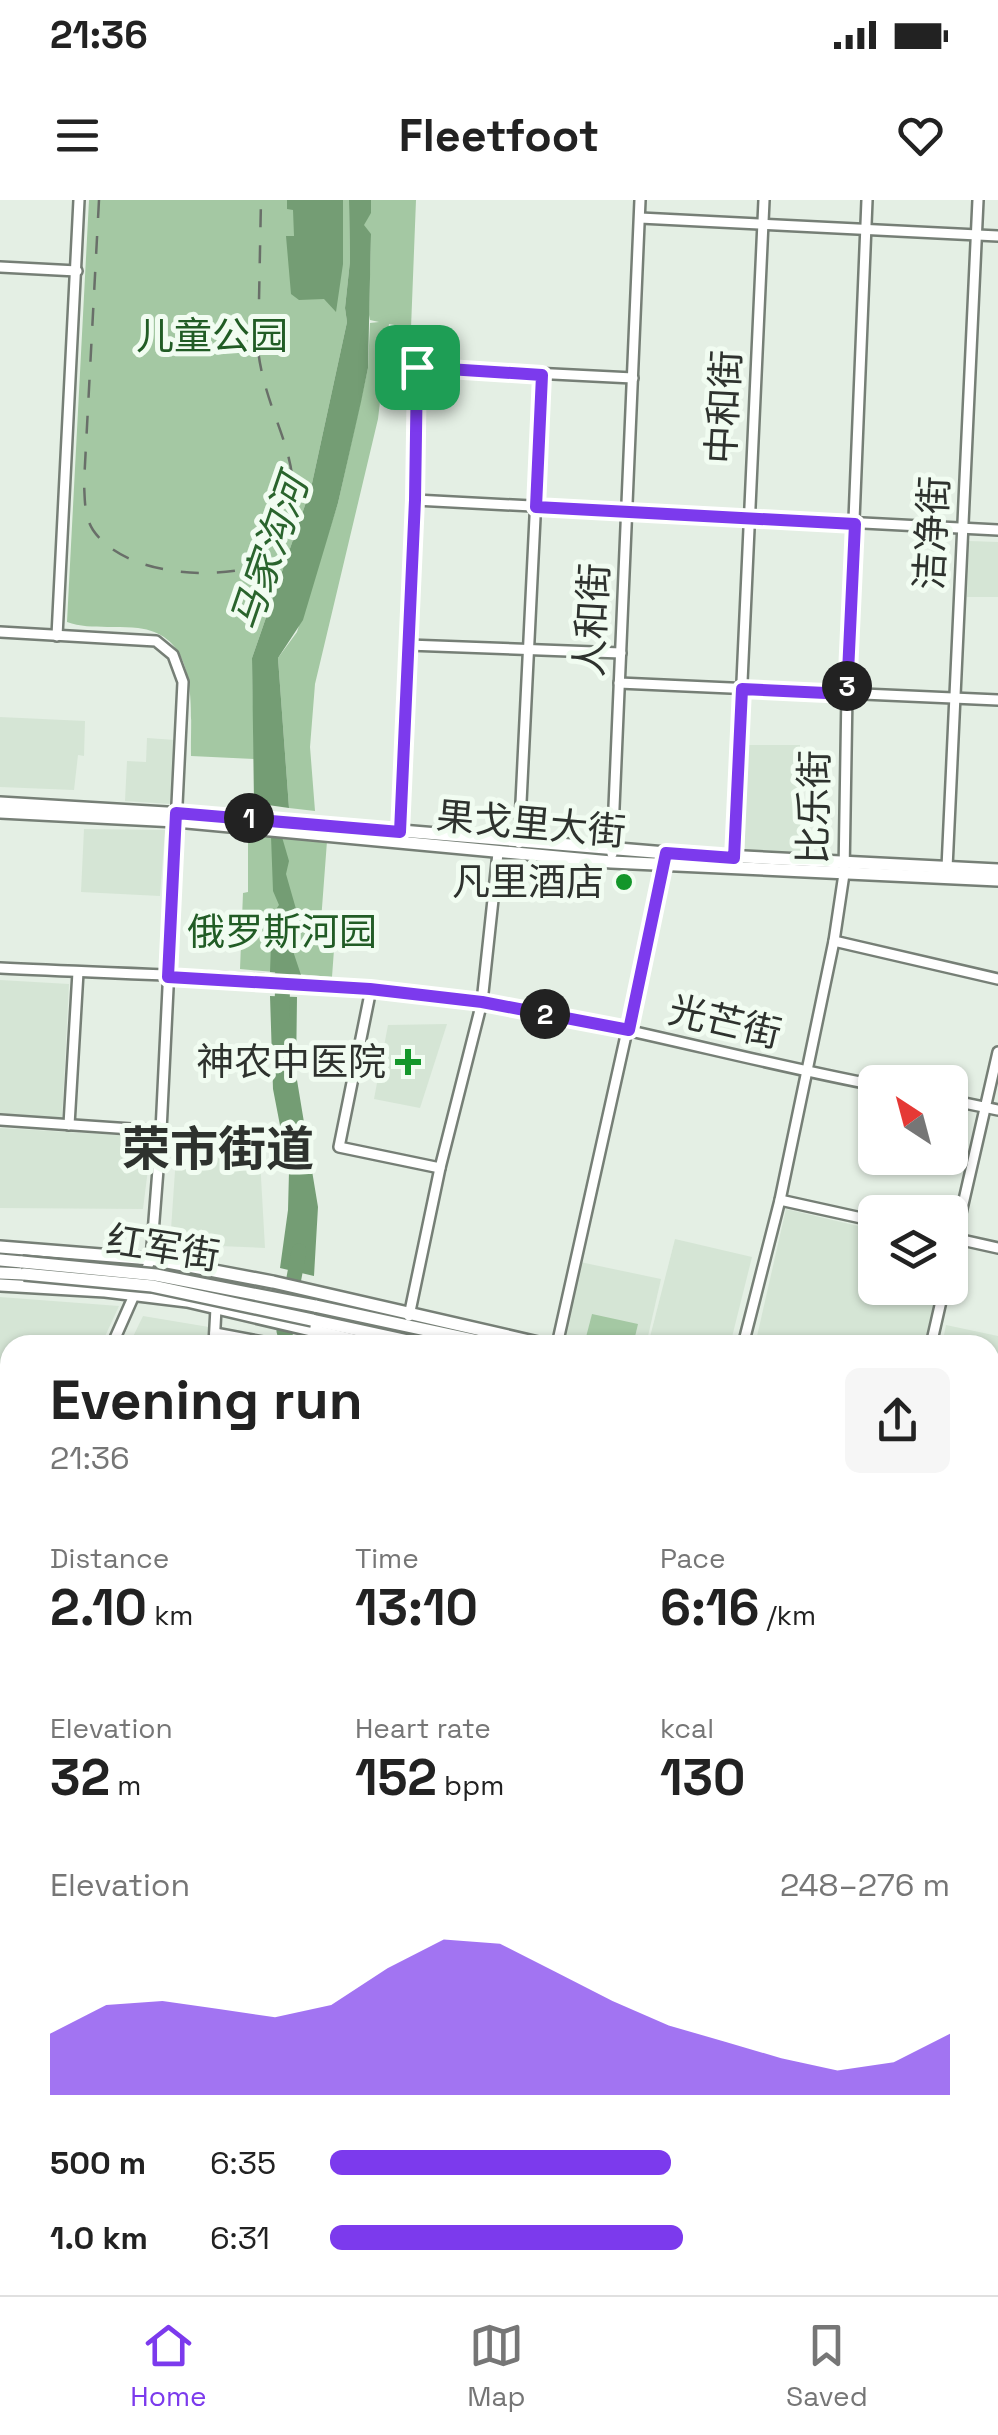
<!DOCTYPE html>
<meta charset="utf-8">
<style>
body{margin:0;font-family:"Space Grotesk","Noto Sans SC",sans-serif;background:#f6f6f6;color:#222;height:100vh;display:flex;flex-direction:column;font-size:38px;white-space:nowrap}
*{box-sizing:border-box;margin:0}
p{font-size:32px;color:#767676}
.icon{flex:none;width:55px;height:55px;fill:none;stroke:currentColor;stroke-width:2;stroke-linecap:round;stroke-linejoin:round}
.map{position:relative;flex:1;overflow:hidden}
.side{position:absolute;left:0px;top:1135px;width:1000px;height:960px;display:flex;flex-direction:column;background:#fff;border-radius:30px 30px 0 0;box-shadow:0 2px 8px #0004}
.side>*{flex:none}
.needle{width:65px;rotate:324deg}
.fabs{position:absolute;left:858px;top:865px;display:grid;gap:20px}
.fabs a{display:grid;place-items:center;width:110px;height:110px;border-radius:15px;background:#fff;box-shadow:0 2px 8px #0004;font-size:50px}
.pin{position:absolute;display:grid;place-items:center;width:85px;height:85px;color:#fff;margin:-42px;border-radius:20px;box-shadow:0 5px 15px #0006}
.km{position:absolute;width:50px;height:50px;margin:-25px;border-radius:50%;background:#222;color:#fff;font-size:28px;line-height:50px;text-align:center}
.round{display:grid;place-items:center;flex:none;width:105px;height:105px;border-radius:15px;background:#f6f6f6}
.headline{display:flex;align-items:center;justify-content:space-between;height:170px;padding:0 50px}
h1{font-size:55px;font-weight:800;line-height:75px}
.stats{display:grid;grid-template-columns:repeat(3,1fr);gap:15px;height:170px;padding:10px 50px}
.stats div{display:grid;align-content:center}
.stats b{font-size:50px;font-weight:800}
.stats small{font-size:28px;font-weight:400}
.stats p{font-size:28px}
.chart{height:280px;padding:20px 50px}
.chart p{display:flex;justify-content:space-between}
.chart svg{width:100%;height:180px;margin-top:10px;fill:#7c3aed;opacity:.7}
ul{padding:0 50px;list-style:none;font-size:32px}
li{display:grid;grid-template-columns:160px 120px 1fr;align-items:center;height:75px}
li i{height:25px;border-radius:12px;background:#7c3aed}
.status{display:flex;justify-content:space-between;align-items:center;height:70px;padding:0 50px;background:#fff;direction:ltr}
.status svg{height:28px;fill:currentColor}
header{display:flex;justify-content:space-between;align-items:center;height:130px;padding:0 50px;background:#fff;font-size:45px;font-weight:800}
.tabs{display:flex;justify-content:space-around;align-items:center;height:140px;border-top:2px solid #e0e0e0;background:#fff;font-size:28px;color:#767676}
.tabs a{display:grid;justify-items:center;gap:5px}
.tabs .current{color:#7c3aed}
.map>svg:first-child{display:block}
.built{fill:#d5e5d5}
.green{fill:#a4c8a3}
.water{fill:#749d74}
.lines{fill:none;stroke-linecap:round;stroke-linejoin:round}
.river{stroke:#749d74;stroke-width:15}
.minor-casing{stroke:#767f76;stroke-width:14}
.major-casing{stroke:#767f76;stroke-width:16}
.minor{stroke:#fff;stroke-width:9}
.major{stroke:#fff;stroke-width:11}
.rail{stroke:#696f69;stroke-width:2.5;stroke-dasharray:18 18;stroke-linecap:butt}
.major-bridge-casing{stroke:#767f76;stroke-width:16;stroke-linecap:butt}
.major-bridge{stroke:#fff;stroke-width:11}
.route-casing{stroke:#fff;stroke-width:20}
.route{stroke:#7c3aed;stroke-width:12}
.poi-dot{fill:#13962a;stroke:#f1fcf1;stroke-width:4}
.labels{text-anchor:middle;stroke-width:10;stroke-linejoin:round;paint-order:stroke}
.park-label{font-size:38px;fill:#215c25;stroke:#f1fcf1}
.street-label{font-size:38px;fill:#2e322e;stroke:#f1fcf1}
.poi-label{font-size:38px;fill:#2e322e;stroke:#f1fcf1;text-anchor:end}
.water-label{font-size:40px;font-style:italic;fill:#2a642d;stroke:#f1fcf1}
.district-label{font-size:48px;font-weight:bold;fill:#2e322e;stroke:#f1fcf1}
</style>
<div class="status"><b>21:36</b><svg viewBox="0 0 49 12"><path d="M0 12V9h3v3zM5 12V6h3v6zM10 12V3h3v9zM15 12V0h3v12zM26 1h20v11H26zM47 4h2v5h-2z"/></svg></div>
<header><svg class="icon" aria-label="menu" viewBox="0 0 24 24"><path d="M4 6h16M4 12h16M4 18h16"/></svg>Fleetfoot<svg class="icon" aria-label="heart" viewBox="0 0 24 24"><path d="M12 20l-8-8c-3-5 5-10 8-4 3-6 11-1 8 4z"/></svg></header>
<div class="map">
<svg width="998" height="2095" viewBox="0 0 998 2095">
<rect width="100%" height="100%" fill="#e4efe4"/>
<g class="built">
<polygon points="969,341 998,342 998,397 967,397"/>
<polygon points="0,517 85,521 84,556 78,555 74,590 0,587"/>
<polygon points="147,538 175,540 170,604 125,601 127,561 146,562"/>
<polygon points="745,545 800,545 800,653 745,651"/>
<polygon points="84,629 165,630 160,696 81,692"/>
<polygon points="0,780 69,784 62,920 0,915"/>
<polygon points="447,824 420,908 374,899 388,825"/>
<polygon points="0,928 152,937 143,1009 0,1008"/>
<polygon points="177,942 259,942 265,1048 170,1044"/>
<polygon points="786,1009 875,1030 875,1088 937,1088 924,1145 755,1145"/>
<polygon points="675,1039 752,1057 730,1145 648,1145"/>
<polygon points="580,1062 661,1079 646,1145 563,1144"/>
<polygon points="0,1097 119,1106 101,1145 10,1145 10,1221 0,1220"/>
<polygon points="143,1116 209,1127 208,1145 129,1145"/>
<polygon points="946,1125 998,1136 998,1230 990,1229 990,1145 942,1145"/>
<polygon points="990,2016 998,2028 998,2095 894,2095 895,2085 990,2085"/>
</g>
<g class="green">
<path d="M89,0H349L350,61L345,108L347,122L311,288L252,458L254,559L191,556C190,508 201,436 138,428C115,425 89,430 67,422Z"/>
<polygon points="371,0 416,0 411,128 389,124 378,219 315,484 310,547 315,611 289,608 278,458 297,432 338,303 368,168 370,123 379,122 370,120 369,115 371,35 363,25 371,12"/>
<polygon points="258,635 327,641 321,721 336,722 332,777 240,769 243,693 248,692 248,641"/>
<polygon points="592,1114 638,1124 633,1145 602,1145 585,1141"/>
<polygon points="0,1237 10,1238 10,1331 0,1353"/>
<rect x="0" y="1834" width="10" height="158"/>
</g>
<g class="water">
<polygon points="287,0 343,0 343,64 336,112 324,99 299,100 291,94 286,36 294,36 293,10 287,9"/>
<polygon points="349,0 371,0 371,13 364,25 371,34 368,168 361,202 338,303 303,420 278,458 289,608 254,603 252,458 311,288 347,122 345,108 350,61"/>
<polygon points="271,636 282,637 289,661 286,674 296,709 297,723 292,748 301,775 270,772 272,715 279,705 273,691"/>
<polygon points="270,796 297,797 296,874 318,1007 314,1076 280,1068 288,1010 289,972 273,889"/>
</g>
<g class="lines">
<g class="river">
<polyline points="282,816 283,754"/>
<polyline points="288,1145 284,1131 299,1051"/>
</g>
<defs>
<g id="minor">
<polyline points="640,18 998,36"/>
<polyline points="0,67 77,71"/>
<polyline points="415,300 998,330"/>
<polyline points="0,432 156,441 173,455 183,482 161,931 151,1059 142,1079"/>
<polyline points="57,436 79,0"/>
<polyline points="408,445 621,453"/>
<polyline points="619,483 998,500"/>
<polyline points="400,632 415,300 417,167 633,178"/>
<polyline points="519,643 542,175"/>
<polyline points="612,654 640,0"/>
<polyline points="734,657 764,0"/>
<polyline points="947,668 978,0"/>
<polyline points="834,741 998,779"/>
<path d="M0,768C160,776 324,777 483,802C615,823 744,860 875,885"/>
<polyline points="371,789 339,947 440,968"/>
<polyline points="950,900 998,910"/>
<polyline points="0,920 161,931"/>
<polyline points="69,925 78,772"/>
<polyline points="780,1000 875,1021"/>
<polyline points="953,1038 998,1048"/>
<polyline points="950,1061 998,852"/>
<polyline points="409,1116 440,968 482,802 498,653"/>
<polyline points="215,1133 279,1145"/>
<polyline points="112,1145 135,1093"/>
<polyline points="214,1145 216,1108"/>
<polyline points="557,1145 665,660"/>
<polyline points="743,1145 780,1000 834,741 844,674 847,492 867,0"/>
<polyline points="931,1145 944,1088"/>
<polyline points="0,1229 10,1229"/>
<polyline points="5,1381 10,1369"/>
<polyline points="990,1481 998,1482"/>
<polyline points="990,1642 998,1644"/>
<polyline points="0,1670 10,1709"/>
<polyline points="0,2009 10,2009"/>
<polyline points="86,2085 86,2095"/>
<polyline points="606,2085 698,2086"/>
<polyline points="161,2095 162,2085"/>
<polyline points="824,2095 825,2085"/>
</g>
<g id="major">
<polyline points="0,603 233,617 666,653 998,670"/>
<polyline points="0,612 176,621 611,662 998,680"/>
<polyline points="0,1047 151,1059 273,1082 547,1145"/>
<polyline points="0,1060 22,1062"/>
<polyline points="0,1073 24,1074"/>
<polyline points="0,1085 105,1091 187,1101 375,1145"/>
<polyline points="315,1106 496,1145"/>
<polyline points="312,1120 427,1145"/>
<polyline points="990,1246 998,1248"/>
<polyline points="990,1256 998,1258"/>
<polyline points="990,1273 998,1275"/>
<polyline points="990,1283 998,1285"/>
<polyline points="990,1606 998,1570"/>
<polyline points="0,1636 10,1636"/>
<polyline points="0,1830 10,1831"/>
<polyline points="990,1929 998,1928"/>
<polyline points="990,1947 998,1945"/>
<polyline points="990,1969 998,1981"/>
<polyline points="990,1991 998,2004"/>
</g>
</defs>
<use href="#minor" class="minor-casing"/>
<use href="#major" class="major-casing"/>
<use href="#minor" class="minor"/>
<use href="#major" class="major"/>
<path class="rail" d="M99,0L84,283C85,300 84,316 93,330C124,376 216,381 263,364C328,280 268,235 258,150L261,0"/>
<defs>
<g id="major-bridge">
<polyline points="22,1062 156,1075 315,1106"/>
<polyline points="24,1074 152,1086 312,1120"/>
</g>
</defs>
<use href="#major-bridge" class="major-bridge-casing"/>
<use href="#major-bridge" class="major-bridge"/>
</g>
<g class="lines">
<defs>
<polygon id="route" points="417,167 542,175 536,307 855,324 847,494 742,489 734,658 666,653 629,830 482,802 370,789 168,777 176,613 400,632 415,300"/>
</defs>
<use href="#route" class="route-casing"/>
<use href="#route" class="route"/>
</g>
<g class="poi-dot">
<circle cx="624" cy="682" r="10"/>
<path d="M403 847h10v10h10v10h-10v10h-10v-10h-10v-10h10z"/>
</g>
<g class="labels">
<g class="park-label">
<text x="212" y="149">儿童公园</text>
<text x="282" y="745">俄罗斯河园</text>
</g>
<g class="street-label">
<text transform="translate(724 207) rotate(-87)" y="13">中和街</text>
<text transform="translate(932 333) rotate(-87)" y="13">洁净街</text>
<text transform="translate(592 420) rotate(-87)" y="13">人和街</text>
<text transform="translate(814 607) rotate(-89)" y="13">比乐街</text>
<text transform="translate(531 624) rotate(5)" y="13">果戈里大街</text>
<text transform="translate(725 822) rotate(13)" y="13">光芒街</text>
<text transform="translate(163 1048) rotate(9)" y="13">红军街</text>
</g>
<g class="poi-label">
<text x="604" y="695">凡里酒店</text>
<text x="386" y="875">神农中医院</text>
</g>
<g class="water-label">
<text transform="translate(269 353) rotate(-71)" y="14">马家沟河</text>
</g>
<g class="district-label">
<text x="218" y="966">荣市街道</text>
</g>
</g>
</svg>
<div class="fabs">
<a><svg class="needle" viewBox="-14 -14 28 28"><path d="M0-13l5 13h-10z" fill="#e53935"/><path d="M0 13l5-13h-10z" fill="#767676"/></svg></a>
<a><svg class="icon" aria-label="layers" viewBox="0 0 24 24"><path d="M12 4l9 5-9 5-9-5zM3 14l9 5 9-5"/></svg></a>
</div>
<div class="pin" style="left:417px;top:167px;background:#1e9e55"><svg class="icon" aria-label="arrive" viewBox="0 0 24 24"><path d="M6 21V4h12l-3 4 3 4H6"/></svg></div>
<b class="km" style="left:249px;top:618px">1</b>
<b class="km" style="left:545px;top:814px">2</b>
<b class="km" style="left:847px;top:486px">3</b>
<section class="side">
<div class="headline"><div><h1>Evening run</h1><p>21:36</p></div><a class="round"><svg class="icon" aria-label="share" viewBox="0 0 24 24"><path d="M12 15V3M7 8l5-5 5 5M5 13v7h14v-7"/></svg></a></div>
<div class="stats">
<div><p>Distance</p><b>2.10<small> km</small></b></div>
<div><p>Time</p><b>13:10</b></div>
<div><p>Pace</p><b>6:16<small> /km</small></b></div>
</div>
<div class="stats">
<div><p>Elevation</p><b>32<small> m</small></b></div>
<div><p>Heart rate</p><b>152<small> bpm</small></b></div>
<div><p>kcal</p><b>130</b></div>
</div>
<div class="chart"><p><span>Elevation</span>248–276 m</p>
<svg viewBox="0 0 160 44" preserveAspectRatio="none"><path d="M0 44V29L10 22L20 21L30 23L40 25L50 22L60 13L70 6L80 7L90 14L100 21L110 27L120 31L130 35L140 38L150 36L160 29V44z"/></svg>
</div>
<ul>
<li><b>500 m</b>6:35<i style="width:55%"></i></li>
<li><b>1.0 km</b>6:31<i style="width:57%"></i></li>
</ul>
</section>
</div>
<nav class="tabs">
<a class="current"><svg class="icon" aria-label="home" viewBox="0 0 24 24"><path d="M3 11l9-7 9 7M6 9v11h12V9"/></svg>Home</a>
<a><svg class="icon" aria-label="map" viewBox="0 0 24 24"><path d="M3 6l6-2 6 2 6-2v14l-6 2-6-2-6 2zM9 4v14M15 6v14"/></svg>Map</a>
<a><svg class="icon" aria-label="saved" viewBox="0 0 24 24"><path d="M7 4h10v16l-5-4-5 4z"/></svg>Saved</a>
</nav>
